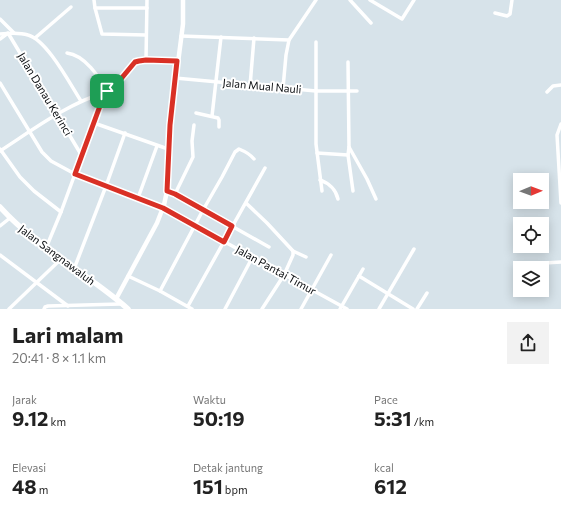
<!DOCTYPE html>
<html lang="id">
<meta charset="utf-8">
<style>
body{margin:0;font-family:Commissioner,sans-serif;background:#f2f2f2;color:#222;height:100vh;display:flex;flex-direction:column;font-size:15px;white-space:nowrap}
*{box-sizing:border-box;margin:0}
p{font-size:13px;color:#767676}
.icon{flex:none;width:22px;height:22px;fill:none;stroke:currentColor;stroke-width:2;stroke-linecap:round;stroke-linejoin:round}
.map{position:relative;height:309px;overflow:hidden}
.details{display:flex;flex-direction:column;background:#fff;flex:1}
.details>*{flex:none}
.needle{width:26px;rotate:89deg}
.controls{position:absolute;left:513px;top:173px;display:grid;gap:8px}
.controls a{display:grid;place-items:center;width:36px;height:36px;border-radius:0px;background:#fff;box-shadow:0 2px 10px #0003;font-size:20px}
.pin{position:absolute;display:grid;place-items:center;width:34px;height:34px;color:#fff;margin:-17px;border-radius:8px;box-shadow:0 2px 6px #0006}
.round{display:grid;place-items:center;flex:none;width:42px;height:42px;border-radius:0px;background:#f2f2f2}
.summary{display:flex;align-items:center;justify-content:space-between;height:68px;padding:0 12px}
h1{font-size:22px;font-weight:700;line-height:30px}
.stats{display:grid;grid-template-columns:repeat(3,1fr);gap:6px;height:68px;padding:4px 12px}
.stats div{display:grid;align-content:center}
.stats b{font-size:20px;font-weight:700}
.stats small{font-size:11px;font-weight:400}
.stats p{font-size:11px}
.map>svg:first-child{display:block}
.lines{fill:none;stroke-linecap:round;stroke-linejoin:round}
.street{stroke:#fff;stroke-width:3.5}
.secondary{stroke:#fff;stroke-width:4.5}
.primary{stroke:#fff;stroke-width:5.5}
.route-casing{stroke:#fff;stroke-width:8}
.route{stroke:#d93025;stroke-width:5}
.labels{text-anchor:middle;stroke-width:4;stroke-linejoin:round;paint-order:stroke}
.street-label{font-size:11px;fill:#090c0f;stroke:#fff}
</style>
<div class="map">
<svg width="561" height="309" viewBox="0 0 561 309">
<rect width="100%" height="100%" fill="#d7e3ea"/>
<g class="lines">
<g class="street">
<polyline points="94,0 95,8 102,34 146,35"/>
<polyline points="350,0 371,23"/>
<polyline points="370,0 402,19 414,0"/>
<polyline points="95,8 147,8"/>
<polyline points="495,13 507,16 510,14 512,0"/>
<polyline points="0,19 14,33"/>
<path d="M0,34C9,33 19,32 28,35C47,40 70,84 81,101"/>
<polyline points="181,36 289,40"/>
<polyline points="35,38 71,7"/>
<polyline points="0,39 8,33 82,156"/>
<polyline points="316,42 316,144 322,191"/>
<path d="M67,53C84,55 101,77 105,92"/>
<polyline points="146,60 147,0"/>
<polyline points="348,62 349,147 348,155 353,191"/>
<polyline points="175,78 316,91 357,91"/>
<polyline points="0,83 42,152 51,161 75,174 163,208 347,309"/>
<polyline points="250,86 254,38"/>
<polyline points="283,88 286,55 289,40 316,0"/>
<polyline points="547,92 553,86 561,85"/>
<polyline points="196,113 218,118 219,120 219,127"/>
<polyline points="212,116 221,37"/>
<polyline points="94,123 168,149"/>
<polyline points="561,124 557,135 561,203"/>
<polyline points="349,147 367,179 376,199"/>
<polyline points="0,149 20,177 34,191 61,212"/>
<path d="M0,151C34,129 67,104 106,92"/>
<polyline points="317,153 348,155"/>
<path d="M320,180C329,183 336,190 338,199"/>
<polyline points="167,191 175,194 269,247"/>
<polyline points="175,194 193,157 192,141 194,125"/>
<polyline points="138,198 157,146"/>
<polyline points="246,203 267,223 293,251 293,255 284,275 262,309"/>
<polyline points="0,226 10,218"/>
<polyline points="46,248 61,212 104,95 115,86 126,72 137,61 177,61"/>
<polyline points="293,251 306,257"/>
<polyline points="0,255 68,306"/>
<polyline points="545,263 561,262"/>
<polyline points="74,269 106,186 125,133"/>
<polyline points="128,276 160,291 192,309"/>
<polyline points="359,276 413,309"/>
<path d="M160,291L203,210L222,177L235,152L239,149C244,151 250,154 254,159"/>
<polyline points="188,306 265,168"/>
<polyline points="9,309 61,259"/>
<polyline points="44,309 45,307 48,306 120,304"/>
<polyline points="225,309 252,258"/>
<polyline points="301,309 331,255"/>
<polyline points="340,309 363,269"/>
<polyline points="379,309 414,249"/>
<polyline points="417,309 427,293"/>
</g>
<polyline class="secondary" points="116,299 157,223 164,205 167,191 170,125 183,24 183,0"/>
<path class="primary" d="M0,207C37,248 87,273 128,309"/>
</g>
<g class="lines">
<defs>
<polygon id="route" points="146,60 177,61 170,125 167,191 175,194 232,226 224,242 163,208 75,174 104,95 115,86 135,62 139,61"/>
</defs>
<use href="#route" class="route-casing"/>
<use href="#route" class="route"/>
</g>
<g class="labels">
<g class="street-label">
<text transform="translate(262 86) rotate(5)" y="4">Jalan Mual Nauli</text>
<text transform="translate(45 94) rotate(59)" y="4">Jalan Danau Kerinci</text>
<text transform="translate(57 255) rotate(37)" y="4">Jalan Sangnawaluh</text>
<text transform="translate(276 270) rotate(29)" y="4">Jalan Pantai Timur</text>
</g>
</g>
</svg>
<div class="controls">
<a><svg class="needle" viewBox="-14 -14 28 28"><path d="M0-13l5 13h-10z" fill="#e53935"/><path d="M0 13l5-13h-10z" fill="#767676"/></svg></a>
<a><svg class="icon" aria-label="locate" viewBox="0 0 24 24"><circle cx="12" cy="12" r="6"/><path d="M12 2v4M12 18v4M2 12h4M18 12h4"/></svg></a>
<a><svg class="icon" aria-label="layers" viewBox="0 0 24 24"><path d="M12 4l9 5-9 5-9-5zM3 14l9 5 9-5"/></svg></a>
</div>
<div class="pin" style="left:107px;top:91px;background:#1e9e55"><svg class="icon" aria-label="arrive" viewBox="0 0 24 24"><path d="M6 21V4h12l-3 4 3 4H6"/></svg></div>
</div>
<section class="details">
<div class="summary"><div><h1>Lari malam</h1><p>20:41 · 8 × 1.1 km</p></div><a class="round"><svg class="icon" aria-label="share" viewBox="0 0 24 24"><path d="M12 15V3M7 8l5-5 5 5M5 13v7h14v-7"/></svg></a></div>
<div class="stats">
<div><p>Jarak</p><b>9.12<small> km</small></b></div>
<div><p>Waktu</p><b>50:19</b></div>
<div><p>Pace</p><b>5:31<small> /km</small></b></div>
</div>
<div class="stats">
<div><p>Elevasi</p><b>48<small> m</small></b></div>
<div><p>Detak jantung</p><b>151<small> bpm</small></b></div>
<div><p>kcal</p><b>612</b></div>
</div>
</section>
